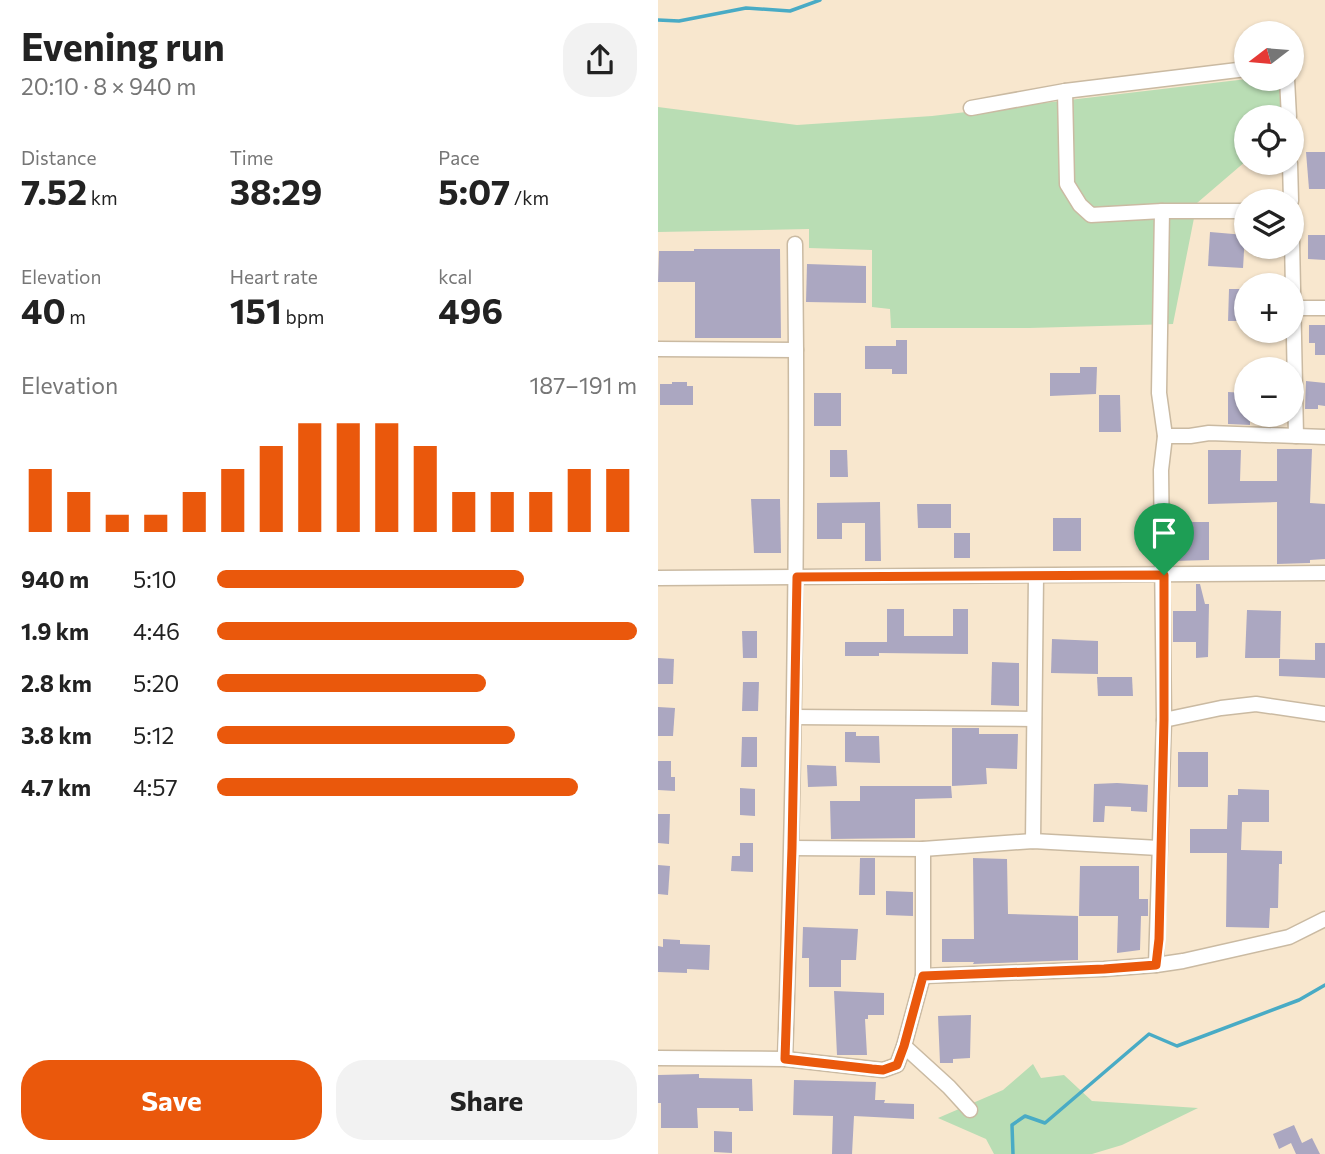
<!DOCTYPE html>
<meta charset="utf-8">
<style>
body{margin:0;font-family:Commissioner,sans-serif;background:#f2f2f2;color:#222;height:100vh;display:flex;flex-direction:column;font-size:26px;white-space:nowrap}
*{box-sizing:border-box;margin:0}
p{font-size:23px;color:#767676}
.icon{flex:none;width:38px;height:38px;fill:none;stroke:currentColor;stroke-width:2;stroke-linecap:round;stroke-linejoin:round}
.map{position:relative;flex:1;overflow:hidden}
.details{display:flex;flex-direction:column;background:#fff;width:658px}
.details>*{flex:none}
.needle{width:46px;rotate:254deg}
.fabs{position:absolute;left:576px;top:21px;display:grid;gap:14px}
.fabs a{display:grid;place-items:center;width:70px;height:70px;border-radius:50%;background:#fff;box-shadow:0 2px 5px #0004;font-size:35px}
.pin{position:absolute;display:grid;place-items:center;width:60px;height:60px;color:#fff;margin:-72px -30px;border-radius:50% 50% 50% 0;rotate:-45deg;box-shadow:0 0 7px #0007}
.pin .icon{rotate:45deg}
.round{display:grid;place-items:center;flex:none;width:74px;height:74px;border-radius:28px;background:#f2f2f2}
.summary{display:flex;align-items:center;justify-content:space-between;height:119px;padding:0 21px}
h1{font-size:38px;font-weight:700;line-height:52px}
.metrics{display:grid;grid-template-columns:repeat(3,1fr);gap:10px;height:119px;padding:7px 21px}
.metrics div{display:grid;align-content:center}
.metrics b{font-size:35px;font-weight:700}
.metrics small{font-size:19px;font-weight:400}
.metrics p{font-size:19px}
.chart{height:196px;padding:14px 21px}
.chart p{display:flex;justify-content:space-between}
.chart svg{width:100%;height:126px;margin-top:7px;stroke:#ea580c;stroke-width:6}
.cta{display:flex;gap:14px;margin-top:auto;padding:14px 21px}
.cta a{flex:1;height:80px;border-radius:28px;background:#ea580c;color:#fff;font-size:28px;font-weight:700;line-height:80px;text-align:center}
.cta a+a{background:#f2f2f2;color:#222}
ul{padding:0 21px;list-style:none;font-size:23px}
li{display:grid;grid-template-columns:112px 84px 1fr;align-items:center;height:52px}
li i{height:18px;border-radius:9px;background:#ea580c}
main{display:flex;flex:1;min-height:0}
.map>svg:first-child{display:block}
.green{fill:#b9ddb4}
.lines{fill:none;stroke-linecap:round;stroke-linejoin:round}
.stream{stroke:#49abc5;stroke-width:3.5}
.building{fill:#aba7c1}
.minor-casing{stroke:#cabaa2;stroke-width:17}
.minor{stroke:#fff;stroke-width:14}
.route-casing{stroke:#fff;stroke-width:14}
.route{stroke:#ea580c;stroke-width:9}
</style>
<main>
<section class="details">
<div class="summary"><div><h1>Evening run</h1><p>20:10 · 8 × 940 m</p></div><a class="round"><svg class="icon" aria-label="share" viewBox="0 0 24 24"><path d="M12 15V3M7 8l5-5 5 5M5 13v7h14v-7"/></svg></a></div>
<div class="metrics">
<div><p>Distance</p><b>7.52<small> km</small></b></div>
<div><p>Time</p><b>38:29</b></div>
<div><p>Pace</p><b>5:07<small> /km</small></b></div>
</div>
<div class="metrics">
<div><p>Elevation</p><b>40<small> m</small></b></div>
<div><p>Heart rate</p><b>151<small> bpm</small></b></div>
<div><p>kcal</p><b>496</b></div>
</div>
<div class="chart"><p><span>Elevation</span>187–191 m</p>
<svg viewBox="0 0 160 44" preserveAspectRatio="none"><path d="M5 44V22M15 44V30M25 44V38M35 44V38M45 44V30M55 44V22M65 44V14M75 44V6M85 44V6M95 44V6M105 44V14M115 44V30M125 44V30M135 44V30M145 44V22M155 44V22"/></svg>
</div>
<ul>
<li><b>940 m</b>5:10<i style="width:73%"></i></li>
<li><b>1.9 km</b>4:46<i style="width:100%"></i></li>
<li><b>2.8 km</b>5:20<i style="width:64%"></i></li>
<li><b>3.8 km</b>5:12<i style="width:71%"></i></li>
<li><b>4.7 km</b>4:57<i style="width:86%"></i></li>
</ul>
<div class="cta"><a>Save</a><a>Share</a></div>
</section>
<div class="map">
<svg width="667" height="1154" viewBox="0 0 667 1154">
<rect width="100%" height="100%" fill="#f8e7ce"/>
<g class="green">
<polygon points="636,73 638,117 634,121 634,117 588,117 588,161 539,203 515,324 371,328 233,328 232,309 214,307 214,250 151,248 151,229 0,232 0,107 139,125 274,116 589,79 634,79 634,74"/>
<polygon points="375,1064 383,1078 406,1075 434,1101 540,1108 464,1145 434,1154 336,1154 328,1139 280,1118 345,1090"/>
</g>
<g class="lines">
<g class="stream">
<polyline points="0,20 21,21 88,8 132,11 162,0"/>
<polyline points="355,1154 354,1125 367,1116 387,1123 491,1034 519,1046 641,1000 667,985"/>
</g>
</g>
<g class="building">
<polygon points="648,152 667,152 667,189 651,189"/>
<polygon points="552,232 587,235 585,268 550,266"/>
<polygon points="650,235 667,235 667,260 650,259"/>
<polygon points="36,249 122,249 123,338 37,338 37,282 0,282 1,251 36,251"/>
<polygon points="149,264 208,266 208,303 148,302"/>
<polygon points="571,289 588,289 588,321 570,321"/>
<polygon points="651,325 667,325 667,355 657,355 657,343 651,343"/>
<polygon points="238,340 249,340 249,374 234,374 234,369 207,369 207,346 238,346"/>
<polygon points="422,367 439,367 438,394 392,396 392,373 422,373"/>
<polygon points="648,381 667,383 667,406 660,405 660,409 647,409"/>
<polygon points="14,382 29,382 29,386 35,386 35,405 2,405 2,384 14,384"/>
<polygon points="570,392 588,393 588,415 592,415 592,425 570,424"/>
<rect x="156" y="393" width="27" height="33"/>
<polygon points="441,395 462,395 463,432 441,432"/>
<polygon points="619,449 654,449 652,503 667,504 667,559 652,560 652,563 619,564 619,502 550,504 550,450 583,450 582,481 619,481"/>
<polygon points="172,450 189,450 190,477 172,477"/>
<polygon points="93,499 122,499 123,553 96,553"/>
<polygon points="222,502 223,561 207,561 207,523 184,523 184,539 159,539 159,503"/>
<polygon points="259,504 293,504 293,528 260,528"/>
<rect x="395" y="518" width="28" height="33"/>
<polygon points="515,522 551,522 551,560 515,561"/>
<rect x="296" y="533" width="16" height="25"/>
<polygon points="538,584 542,584 547,604 551,604 550,657 538,658 538,642 515,642 515,611 538,611"/>
<polygon points="229,609 246,609 246,636 295,636 295,609 310,609 310,654 221,653 221,656 187,656 187,642 229,642"/>
<polygon points="589,610 623,611 622,658 587,658"/>
<polygon points="84,631 99,631 99,658 85,658"/>
<polygon points="394,639 440,641 440,674 393,673"/>
<polygon points="657,643 667,643 667,678 621,676 621,659 657,660"/>
<polygon points="0,658 16,659 15,684 0,684"/>
<polygon points="334,662 361,663 361,706 333,705"/>
<polygon points="439,677 474,677 475,696 440,696"/>
<polygon points="85,682 101,682 100,711 84,711"/>
<polygon points="0,707 17,708 15,736 0,736"/>
<polygon points="294,728 321,728 321,734 360,734 359,769 328,768 329,784 294,786"/>
<polygon points="187,732 198,732 198,736 221,736 222,763 187,762"/>
<polygon points="84,737 99,737 99,767 83,767"/>
<rect x="520" y="752" width="30" height="35"/>
<polygon points="0,761 13,761 13,777 17,777 17,791 0,790"/>
<polygon points="149,765 178,766 179,786 150,787"/>
<polygon points="459,783 490,785 489,812 473,811 473,807 447,806 446,822 435,822 436,784"/>
<polygon points="202,786 293,786 294,798 257,799 257,838 173,839 172,801 202,801"/>
<polygon points="82,788 97,789 97,816 82,815"/>
<polygon points="580,789 611,790 611,822 584,822 583,850 624,851 624,864 621,864 620,908 612,908 611,928 568,927 569,853 532,853 532,829 569,829 570,795 580,795"/>
<polygon points="0,814 12,814 11,844 0,843"/>
<polygon points="82,843 95,843 95,872 73,871 74,856 82,856"/>
<polygon points="202,858 217,858 217,895 201,895"/>
<polygon points="315,858 349,859 350,914 420,916 420,960 315,964 316,962 284,962 284,939 316,939"/>
<polygon points="0,865 12,866 10,895 0,894"/>
<polygon points="422,866 481,866 481,899 490,899 490,916 483,916 482,950 459,953 460,916 421,916"/>
<polygon points="228,891 255,892 255,916 228,915"/>
<polygon points="145,927 200,929 198,960 183,960 183,987 151,987 151,958 144,958"/>
<polygon points="5,939 22,940 22,944 52,945 51,970 29,969 29,973 0,972 0,946 5,947"/>
<polygon points="176,991 226,993 226,1015 210,1015 210,1019 207,1019 209,1055 179,1055"/>
<polygon points="313,1015 312,1058 295,1059 295,1063 282,1063 280,1016"/>
<polygon points="41,1074 41,1078 94,1079 95,1111 81,1111 81,1108 39,1108 40,1128 3,1128 3,1103 0,1103 0,1075"/>
<polygon points="136,1080 218,1082 217,1100 227,1100 226,1103 256,1104 256,1119 196,1116 194,1154 174,1154 175,1116 135,1115"/>
<polygon points="636,1125 644,1143 654,1138 662,1154 638,1154 633,1143 621,1149 615,1134"/>
<polygon points="56,1131 74,1132 74,1153 56,1152"/>
</g>
<g class="lines">
<defs>
<g id="minor">
<polyline points="629,79 631,117"/>
<polyline points="407,91 409,184 422,205 433,215 504,211 588,211"/>
<polyline points="313,108 407,91 588,69"/>
<polyline points="632,163 633,201"/>
<polyline points="504,211 501,393 507,436"/>
<polyline points="634,240 638,436"/>
<polyline points="635,308 667,308"/>
<polyline points="0,349 138,350 137,244"/>
<polyline points="0,578 667,573"/>
<polyline points="136,717 376,719"/>
<polyline points="506,720 563,708 598,704 667,714"/>
<polyline points="375,841 378,576"/>
<polyline points="134,848 265,849 375,841 501,848"/>
<polyline points="498,965 525,961 631,937 667,919"/>
<polyline points="265,976 446,969 498,965 506,720 503,470 507,436 532,436 551,433 667,437"/>
<polyline points="246,1046 291,1087 312,1110"/>
<polyline points="0,1058 127,1059 225,1070 239,1065 246,1046 265,976 265,849"/>
<path d="M127,1059C135,822 139,586 138,350"/>
</g>
</defs>
<use href="#minor" class="minor-casing"/>
<use href="#minor" class="minor"/>
</g>
<g class="lines">
<defs>
<polygon id="route" points="506,575 506,720 501,939 498,965 446,969 265,976 246,1046 239,1065 225,1070 214,1069 127,1059 134,848 139,577"/>
</defs>
<use href="#route" class="route-casing"/>
<use href="#route" class="route"/>
</g>
</svg>
<div class="fabs">
<a><svg class="needle" viewBox="-14 -14 28 28"><path d="M0-13l5 13h-10z" fill="#e53935"/><path d="M0 13l5-13h-10z" fill="#767676"/></svg></a>
<a><svg class="icon" aria-label="locate" viewBox="0 0 24 24"><circle cx="12" cy="12" r="6"/><path d="M12 2v4M12 18v4M2 12h4M18 12h4"/></svg></a>
<a><svg class="icon" aria-label="layers" viewBox="0 0 24 24"><path d="M12 4l9 5-9 5-9-5zM3 14l9 5 9-5"/></svg></a>
<a>+</a>
<a>−</a>
</div>
<div class="pin" style="left:506px;top:575px;background:#1e9e55"><svg class="icon" aria-label="arrive" viewBox="0 0 24 24"><path d="M6 21V4h12l-3 4 3 4H6"/></svg></div>
</div>
</main>
